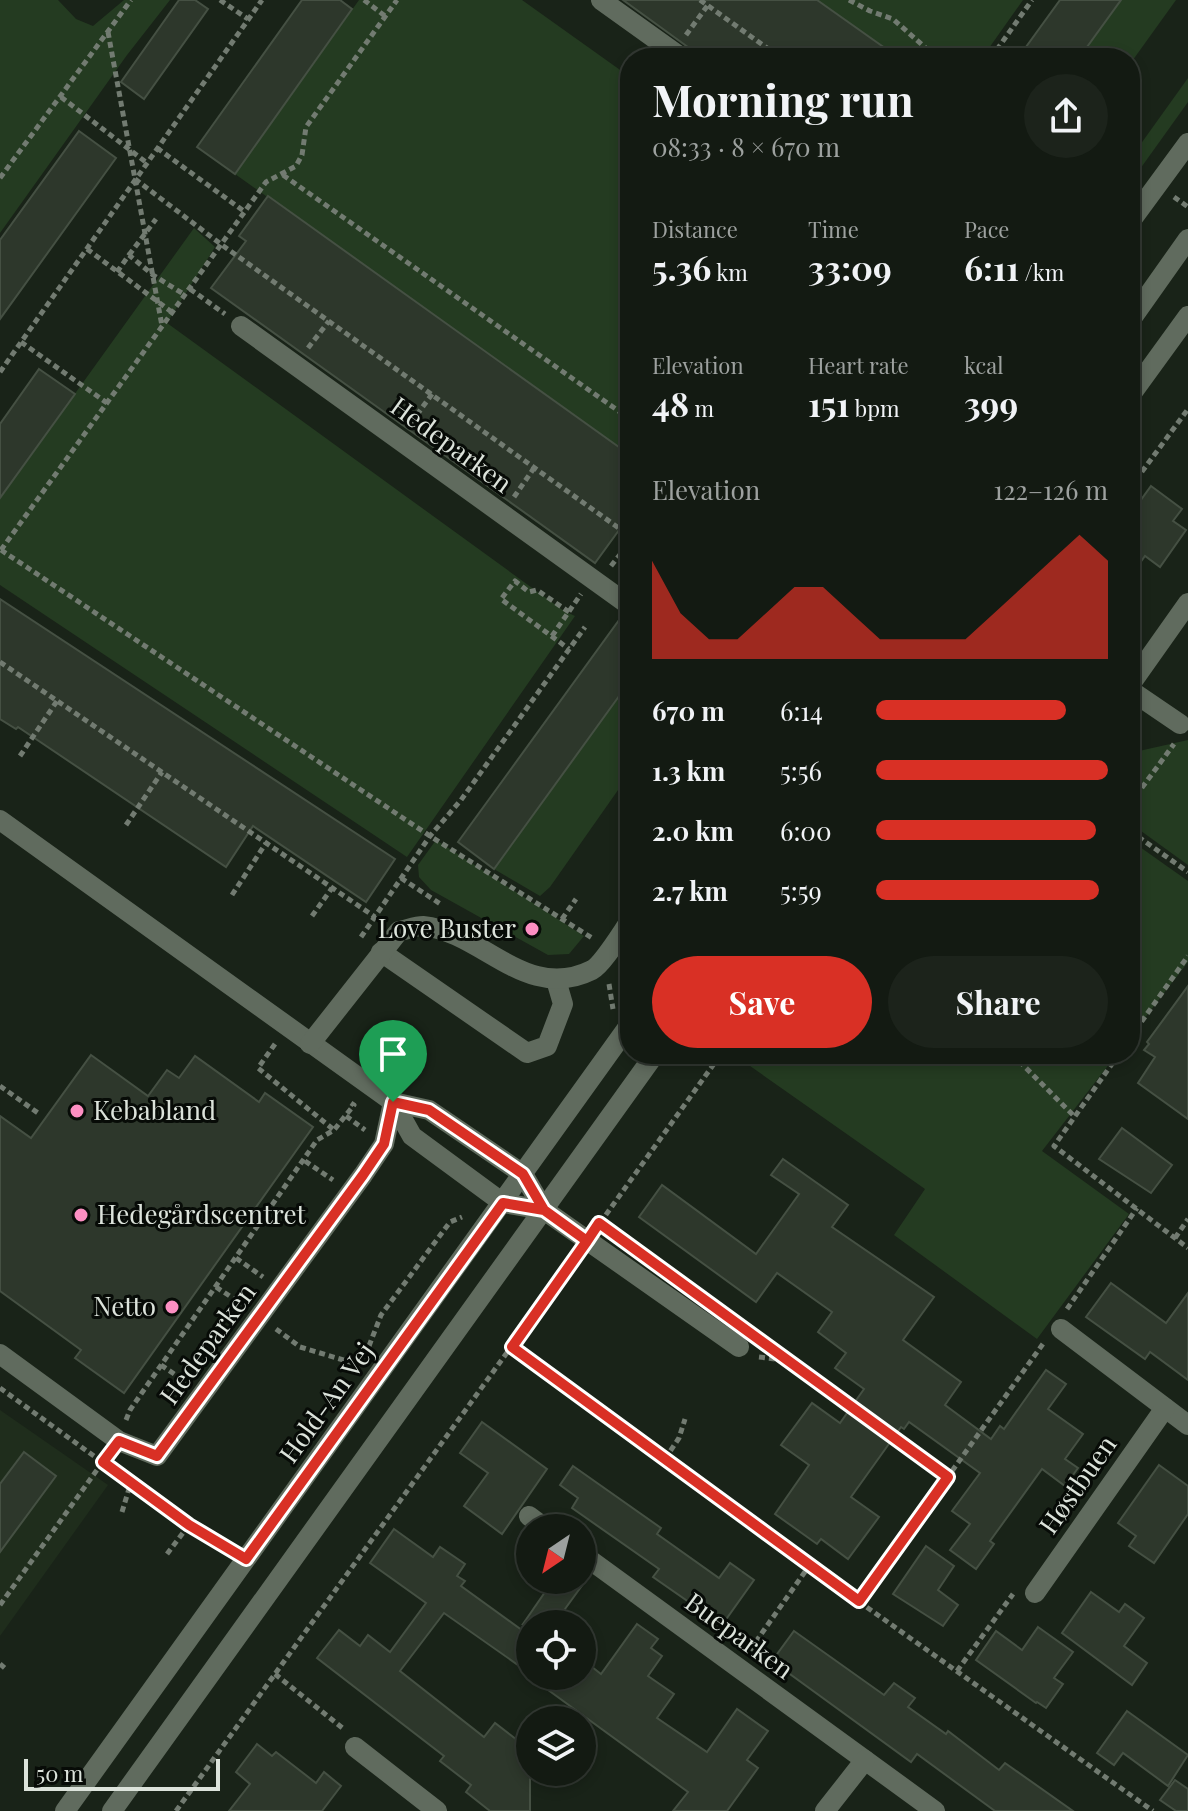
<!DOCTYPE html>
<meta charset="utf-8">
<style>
body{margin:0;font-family:"Playfair Display",serif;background:#1c231b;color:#f1f3f6;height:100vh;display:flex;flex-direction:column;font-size:30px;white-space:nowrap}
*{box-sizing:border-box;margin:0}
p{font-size:26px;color:#9da19f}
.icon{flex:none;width:44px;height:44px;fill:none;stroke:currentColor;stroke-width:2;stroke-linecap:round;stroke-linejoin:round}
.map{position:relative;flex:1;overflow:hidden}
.drawer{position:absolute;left:620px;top:48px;width:520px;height:1016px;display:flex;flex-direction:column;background:#131a12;border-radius:32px;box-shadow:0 4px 12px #0003,0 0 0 2px #323832}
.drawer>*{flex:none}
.needle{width:52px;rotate:215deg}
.controls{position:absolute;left:516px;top:1514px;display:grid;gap:16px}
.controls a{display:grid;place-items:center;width:80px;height:80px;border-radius:50%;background:#131a12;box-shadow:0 4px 12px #0003,0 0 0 2px #323832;font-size:40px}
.scale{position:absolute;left:24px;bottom:20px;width:196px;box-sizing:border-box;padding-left:8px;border:4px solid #dce3db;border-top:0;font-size:22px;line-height:28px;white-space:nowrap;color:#dce3db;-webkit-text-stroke:6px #070b07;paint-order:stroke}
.pin{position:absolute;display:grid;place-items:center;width:68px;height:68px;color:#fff;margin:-82px -34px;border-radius:50% 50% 50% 0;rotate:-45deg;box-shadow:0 0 8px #0007}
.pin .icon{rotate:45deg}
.round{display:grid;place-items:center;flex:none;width:84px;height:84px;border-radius:42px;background:#1c231b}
.summary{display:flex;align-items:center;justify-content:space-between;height:136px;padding:0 32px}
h1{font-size:44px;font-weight:700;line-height:60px}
.metrics{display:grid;grid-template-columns:repeat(3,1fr);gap:12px;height:136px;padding:8px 32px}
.metrics div{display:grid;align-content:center}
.metrics b{font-size:34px;font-weight:700}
.metrics small{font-size:22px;font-weight:400}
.metrics p{font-size:22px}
.chart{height:224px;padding:16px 32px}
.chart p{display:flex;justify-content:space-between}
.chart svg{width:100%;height:144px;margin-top:8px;fill:#d93025;opacity:.7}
.button{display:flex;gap:16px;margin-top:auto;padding:16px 32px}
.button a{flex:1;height:92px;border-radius:48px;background:#d93025;color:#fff;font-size:32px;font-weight:700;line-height:92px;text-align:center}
.button a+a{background:#1c231b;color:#f1f3f6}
ul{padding:0 32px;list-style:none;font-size:26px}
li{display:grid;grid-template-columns:128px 96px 1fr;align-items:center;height:60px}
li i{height:20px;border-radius:10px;background:#d93025}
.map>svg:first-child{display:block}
.built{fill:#1f2d1c}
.green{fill:#243b21}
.building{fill:#2d372b;stroke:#455043;stroke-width:2}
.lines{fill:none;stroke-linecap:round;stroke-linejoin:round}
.path{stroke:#727b71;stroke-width:5;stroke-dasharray:6 4;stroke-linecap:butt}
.minor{stroke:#606b5e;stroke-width:20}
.route-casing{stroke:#fff;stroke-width:16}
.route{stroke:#d93025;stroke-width:10}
.poi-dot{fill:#fc8fc2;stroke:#070b07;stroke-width:3}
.labels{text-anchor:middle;stroke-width:6;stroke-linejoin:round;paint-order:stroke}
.street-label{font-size:26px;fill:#dce3db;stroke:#070b07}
.poi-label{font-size:26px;fill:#dce3db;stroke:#070b07;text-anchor:end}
</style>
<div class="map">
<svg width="1188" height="1811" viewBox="0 0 1188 1811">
<rect width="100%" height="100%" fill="#192318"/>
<polygon class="built" points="0,1410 108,1485 0,1636"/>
<g class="green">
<polygon points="0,0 58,0 76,19 93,26 124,0 170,0 127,55 0,233"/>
<polygon points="359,0 522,0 630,77 630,455 235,174"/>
<polygon points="817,0 1023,0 982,58 899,58"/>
<polygon points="1121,0 1176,0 1130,64 1130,58 1079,58"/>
<polygon points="1188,78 1188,102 1130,183 1130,159"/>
<polygon points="194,228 215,247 167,323 564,611 575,616 407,857 0,585 0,498"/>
<polygon points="630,681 630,773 550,887 540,896 494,869"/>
<polygon points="1188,740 1188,865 1130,823 1130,753"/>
<polygon points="436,840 584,936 569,954 548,955 431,890 419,877 418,865"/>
<polygon points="1130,840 1188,881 1188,962 1130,1037"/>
<polygon points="733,1054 1117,1054 1042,1151 1129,1214 1037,1339 894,1235 925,1189"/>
</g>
<g class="building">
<polygon points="179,0 195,0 208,9 144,99 121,82"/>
<polygon points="302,0 340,0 352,9 235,174 197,147"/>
<polygon points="623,0 817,0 899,58 703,58"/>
<polygon points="1060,0 1121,0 1079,58 1018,58"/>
<polygon points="79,131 116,158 0,319 0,240"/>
<polygon points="268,196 630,455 630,515 595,563 211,288 246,241 239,236"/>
<polygon points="39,369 75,394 0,498 0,424"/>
<polygon points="1151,486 1182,509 1173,521 1186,530 1160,567 1145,556 1130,577 1130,515"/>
<polygon points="0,599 395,859 366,902 253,826 226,867 18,727 16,729 0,719"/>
<polygon points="622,616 630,619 630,681 494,869 458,842"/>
<polygon points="1188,986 1188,1119 1138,1083 1155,1057 1144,1050 1149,1044 1147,1042"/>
<polygon points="91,1055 148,1096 167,1070 179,1078 195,1056 259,1102 265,1093 313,1127 124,1393 75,1358 81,1350 0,1291 0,1116 31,1138"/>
<polygon points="1122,1128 1172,1165 1151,1193 1099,1159"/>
<polygon points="783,1159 848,1205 832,1227 934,1297 903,1340 961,1382 945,1405 991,1439 1000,1426 1004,1429 1046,1370 1066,1384 1048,1409 1083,1434 1065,1459 1078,1468 1065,1486 1042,1469 990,1541 994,1544 976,1569 950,1550 970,1524 952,1511 980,1473 909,1422 904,1429 901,1427 851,1497 879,1517 848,1559 821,1539 817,1544 775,1514 809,1465 781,1445 812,1403 840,1423 864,1389 835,1368 846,1353 818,1332 832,1312 777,1273 756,1302 639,1217 662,1185 756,1254 799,1194 771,1175"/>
<polygon points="1111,1283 1166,1323 1188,1293 1188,1380 1150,1352 1145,1359 1086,1317"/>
<polygon points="482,1422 547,1469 502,1534 464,1506 488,1473 460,1453"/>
<polygon points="24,1452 56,1476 0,1552 0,1484"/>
<polygon points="1159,1465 1188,1486 1188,1514 1154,1563 1129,1546 1136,1536 1118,1523"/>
<polygon points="573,1466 661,1528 657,1534 719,1578 730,1563 754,1580 722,1625 653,1577 659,1569 572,1508 578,1498 560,1485"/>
<polygon points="394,1529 433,1557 440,1547 465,1564 457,1576 465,1581 461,1586 530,1636 530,1648 518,1665 444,1613 400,1671 484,1737 495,1723 530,1750 530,1811 490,1811 466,1792 471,1785 440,1761 444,1756 317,1658 339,1630 360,1646 368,1635 390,1652 426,1603 370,1563"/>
<polygon points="926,1546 954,1566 938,1590 958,1605 943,1626 893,1594"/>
<polygon points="528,1580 586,1580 554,1624 523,1624 545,1592"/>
<polygon points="1091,1592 1119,1612 1125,1604 1144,1618 1124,1646 1147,1663 1132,1685 1062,1633"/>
<polygon points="637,1624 658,1639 651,1648 662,1656 648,1676 674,1694 657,1718 707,1752 737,1709 768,1731 747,1760 758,1768 727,1811 673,1811 688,1792 529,1676 582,1676 582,1659 601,1674"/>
<polygon points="1038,1627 1073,1652 1054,1678 1063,1684 1046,1708 1037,1702 1036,1703 976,1660 996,1631 1022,1650"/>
<polygon points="794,1631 884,1695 894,1683 915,1698 908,1707 946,1734 948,1731 999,1770 1005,1763 1073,1811 995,1811 917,1754 911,1762 772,1661"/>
<polygon points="1127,1711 1188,1755 1168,1786 1123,1753 1114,1765 1097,1753"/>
<polygon points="257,1744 272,1756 276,1752 316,1783 324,1772 341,1786 322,1811 229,1811 250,1784 236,1772"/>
<polygon points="1175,1780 1188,1789 1188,1811 1176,1811 1160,1800"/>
</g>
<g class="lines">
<g class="path">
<polyline points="220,0 248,19"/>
<polyline points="364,0 385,16"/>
<polyline points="700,0 781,58"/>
<polyline points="849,0 870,11 893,19 937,58"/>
<polyline points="108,32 162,326"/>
<polyline points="686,35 708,5"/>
<polyline points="991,58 1032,0"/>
<polyline points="61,97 147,163"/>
<polyline points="157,148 245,212"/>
<polyline points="283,175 630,419"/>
<polyline points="0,178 131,0"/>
<polyline points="135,179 222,245 630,536"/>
<polyline points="1174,197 1188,207"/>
<polyline points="87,249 173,313"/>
<polyline points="129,255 156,219"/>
<polyline points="117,272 129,255 153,275 185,295"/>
<polyline points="190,289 225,314"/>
<polyline points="21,342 107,403"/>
<polyline points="308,348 329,321"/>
<polyline points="0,372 262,0"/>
<polyline points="411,423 432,394"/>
<polyline points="1130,488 1188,409"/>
<polyline points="514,497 534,468"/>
<polyline points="1,550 430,836 592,938"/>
<polyline points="1,550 266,182 296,166 302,155 306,127 397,0"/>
<polyline points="611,566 630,542"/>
<polyline points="569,612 537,590 529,592 515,581 501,599 569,649"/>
<polyline points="552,636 581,594"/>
<polyline points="0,662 375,917"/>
<polyline points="20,756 57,701"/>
<polyline points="1130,804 1174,744"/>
<polyline points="126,825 162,772"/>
<polyline points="1130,831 1188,872"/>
<polyline points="401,878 442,905"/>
<polyline points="232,895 266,843"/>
<polyline points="312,916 332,888"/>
<polyline points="562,919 576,899"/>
<polyline points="361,937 430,836 461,800 585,627"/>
<polyline points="609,984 613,1009"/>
<polyline points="1130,1038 1188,956"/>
<polyline points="275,1044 258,1068 334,1130"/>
<polyline points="1012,1054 1075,1117"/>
<polyline points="1119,1054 1054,1146 1188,1248"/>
<polyline points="0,1086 38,1113"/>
<polyline points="346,1116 365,1130"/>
<polyline points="305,1161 333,1180"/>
<polyline points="600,1223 721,1054"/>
<polyline points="1175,1238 1188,1219"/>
<polyline points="236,1258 263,1277"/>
<polyline points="216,1287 242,1304"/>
<polyline points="1067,1309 1137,1208"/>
<polyline points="276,1329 300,1347 360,1365"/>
<polyline points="761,1342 948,1477"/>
<polyline points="369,1346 381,1315 450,1222 462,1217"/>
<polyline points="512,1347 809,1566 1153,1811"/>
<polyline points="759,1357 784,1360"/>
<polyline points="161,1365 186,1382"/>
<polyline points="0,1388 189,1525 228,1548"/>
<polyline points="126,1420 130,1410 317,1140 334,1130 354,1105 351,1103"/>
<polyline points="665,1459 679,1438 685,1419"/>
<polyline points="122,1512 131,1482"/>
<polyline points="167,1554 189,1525"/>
<polyline points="859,1601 1045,1341"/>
<polyline points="0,1605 107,1456"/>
<polyline points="750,1650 809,1566"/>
<polyline points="0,1664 7,1670"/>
<polyline points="957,1671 1013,1594"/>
<polyline points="275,1674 345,1730"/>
<polyline points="176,1811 576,1257"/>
</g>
<g class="minor">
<polyline points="601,0 682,58"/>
<polyline points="1130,222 1188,143"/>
<polyline points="1130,321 1188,239"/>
<polyline points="241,326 630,606"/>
<polyline points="1130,396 1188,316"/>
<polyline points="1130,685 1188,603"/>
<polyline points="1130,690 1180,724"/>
<polyline points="0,820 393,1102 429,1110 523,1174 544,1210 739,1347"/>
<polyline points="381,952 527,1053 547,1046 563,1004 556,980"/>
<path d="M310,1044L399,931C406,930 415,926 423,926C483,932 526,1003 592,970C603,964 622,932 630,921"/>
<polyline points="393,1102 412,1136 503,1203 544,1210"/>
<polyline points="1061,1329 1188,1425"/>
<polyline points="0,1354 119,1441 157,1456 363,1175 384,1144 393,1102"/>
<polyline points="529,1516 545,1528"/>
<polyline points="582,1554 935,1811"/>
<polyline points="1035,1593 1165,1408"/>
<polyline points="355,1747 437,1811"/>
<polyline points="65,1811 630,1024"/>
<polyline points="112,1811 655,1054"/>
<polyline points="825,1811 865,1760"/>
</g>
</g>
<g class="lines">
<defs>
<polyline id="route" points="393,1102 384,1144 363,1175 157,1456 119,1441 103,1462 189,1525 246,1559 503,1203 544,1210 587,1241 512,1347 859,1601 948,1477 599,1223 587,1241 544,1210 523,1174 429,1110 393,1102"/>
</defs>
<use href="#route" class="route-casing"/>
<use href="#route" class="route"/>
</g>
<g class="poi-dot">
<circle cx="532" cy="929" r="8"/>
<circle cx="77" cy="1111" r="8"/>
<circle cx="81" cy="1215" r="8"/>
<circle cx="172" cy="1307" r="8"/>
</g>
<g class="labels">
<g class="street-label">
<text transform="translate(451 445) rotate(36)" y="9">Hedeparken</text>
<text transform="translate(208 1344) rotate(-54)" y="9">Hedeparken</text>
<text transform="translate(327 1403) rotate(-54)" y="9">Hold-An Vej</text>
<text transform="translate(1078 1485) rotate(-55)" y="9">Høstbuen</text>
<text transform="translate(739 1636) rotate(36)" y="9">Bueparken</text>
</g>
<g class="poi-label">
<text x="516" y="938">Love Buster</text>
<text x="93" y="1120" text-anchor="start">Kebabland</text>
<text x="97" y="1224" text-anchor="start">Hedegårdscentret</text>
<text x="156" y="1316">Netto</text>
</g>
</g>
</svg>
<div class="controls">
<a><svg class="needle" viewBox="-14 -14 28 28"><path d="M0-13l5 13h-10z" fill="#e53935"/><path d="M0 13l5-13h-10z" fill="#9da19f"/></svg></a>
<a><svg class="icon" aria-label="locate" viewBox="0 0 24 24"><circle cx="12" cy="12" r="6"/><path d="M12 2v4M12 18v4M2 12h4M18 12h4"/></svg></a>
<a><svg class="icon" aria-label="layers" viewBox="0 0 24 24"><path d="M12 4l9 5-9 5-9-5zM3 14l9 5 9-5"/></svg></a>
</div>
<div class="scale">50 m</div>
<div class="pin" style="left:393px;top:1102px;background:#1e9e55"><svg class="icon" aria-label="arrive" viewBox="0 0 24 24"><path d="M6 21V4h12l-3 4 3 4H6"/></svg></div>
<section class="drawer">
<div class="summary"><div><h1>Morning run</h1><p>08:33 · 8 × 670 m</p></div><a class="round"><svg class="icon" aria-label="share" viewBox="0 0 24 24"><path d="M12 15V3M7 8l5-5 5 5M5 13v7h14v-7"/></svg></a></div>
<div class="metrics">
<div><p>Distance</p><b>5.36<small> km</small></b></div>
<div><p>Time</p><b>33:09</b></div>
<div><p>Pace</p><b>6:11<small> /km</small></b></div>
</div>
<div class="metrics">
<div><p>Elevation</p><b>48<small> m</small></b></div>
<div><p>Heart rate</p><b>151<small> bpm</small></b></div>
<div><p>kcal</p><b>399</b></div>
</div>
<div class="chart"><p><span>Elevation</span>122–126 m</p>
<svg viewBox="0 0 160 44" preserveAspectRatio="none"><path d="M0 44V14L10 30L20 38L30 38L40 30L50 22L60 22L70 30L80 38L90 38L100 38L110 38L120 30L130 22L140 14L150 6L160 14V44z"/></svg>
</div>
<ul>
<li><b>670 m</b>6:14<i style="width:82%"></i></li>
<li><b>1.3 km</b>5:56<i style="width:100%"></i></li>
<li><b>2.0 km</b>6:00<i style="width:95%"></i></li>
<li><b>2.7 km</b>5:59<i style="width:96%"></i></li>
</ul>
<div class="button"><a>Save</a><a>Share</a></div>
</section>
</div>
